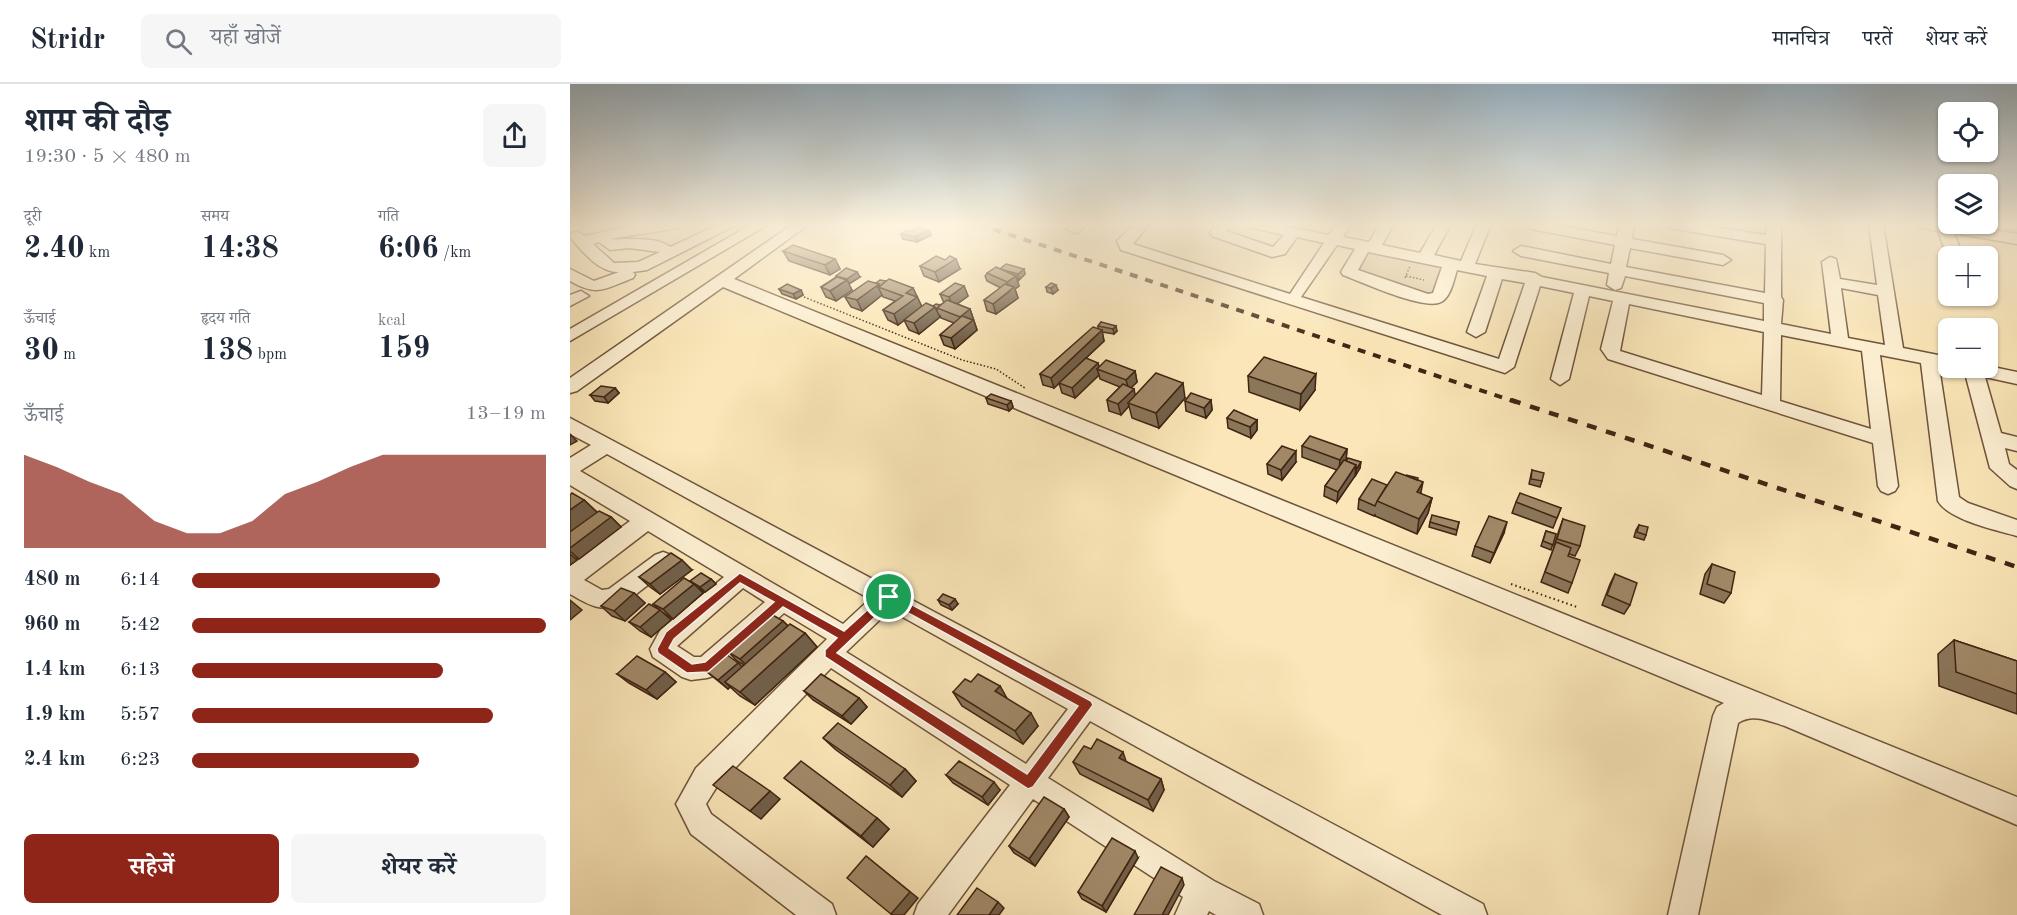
<!DOCTYPE html>
<html lang="hi">
<meta charset="utf-8">
<style>
body{margin:0;font-family:"Old Standard TT","Noto Serif Devanagari",serif;background:#f6f6f7;color:#1f2937;height:100vh;display:flex;flex-direction:column;font-size:22px;white-space:nowrap}
*{box-sizing:border-box;margin:0}
p{font-size:20px;color:#747a83}
.icon{flex:none;width:33px;height:33px;fill:none;stroke:currentColor;stroke-width:2;stroke-linecap:round;stroke-linejoin:round}
.map{position:relative;flex:1;overflow:hidden}
.details{display:flex;flex-direction:column;background:#fff;width:570px}
.details>*{flex:none}
.tools{position:absolute;left:1368px;top:18px;display:grid;gap:12px}
.tools a{display:grid;place-items:center;width:60px;height:60px;border-radius:9px;background:#fff;box-shadow:0 2px 4px #0004;font-size:30px}
.pin{position:absolute;display:grid;place-items:center;width:51px;height:51px;color:#fff;margin:-26px;border:3px solid #fff;border-radius:50%;box-shadow:0 2px 6px #0007}
.round{display:grid;place-items:center;flex:none;width:63px;height:63px;border-radius:9px;background:#f6f6f7}
.overview{display:flex;align-items:center;justify-content:space-between;height:102px;padding:0 24px}
h1{font-size:33px;font-weight:700;line-height:45px}
.figures{display:grid;grid-template-columns:repeat(3,1fr);gap:9px;height:102px;padding:6px 24px}
.figures div{display:grid;align-content:center}
.figures b{font-size:30px;font-weight:700}
.figures small{font-size:16px;font-weight:400}
.figures p{font-size:16px}
.chart{height:168px;padding:12px 24px}
.chart p{display:flex;justify-content:space-between}
.chart svg{width:100%;height:108px;margin-top:6px;fill:#8f2418;opacity:.7}
.cta{display:flex;gap:12px;margin-top:auto;padding:12px 24px}
.cta a{flex:1;height:69px;border-radius:9px;background:#8f2418;color:#fff;font-size:24px;font-weight:700;line-height:69px;text-align:center}
.cta a+a{background:#f6f6f7;color:#1f2937}
ul{padding:0 24px;list-style:none;font-size:20px}
li{display:grid;grid-template-columns:96px 72px 1fr;align-items:center;height:45px}
li i{height:15px;border-radius:8px;background:#8f2418}
header{display:flex;align-items:center;gap:36px;box-sizing:border-box;height:84px;padding:0 30px;background:#fff;border-bottom:2px solid #e0e1e3}
header strong{font-size:28px}
nav{display:flex;gap:33px;margin-inline-start:auto;font-size:21px}
.search{width:420px;height:54px;background:#f6f6f7;display:flex;align-items:center;gap:15px;box-sizing:border-box;padding:0 21px;border-radius:9px;color:#747a83;font-size:22px}
main{display:flex;flex:1;min-height:0}
.map>svg:first-child{display:block}
.green{fill:#dbc59c;stroke:#8e7457;stroke-width:1.5}
.lines{fill:none;stroke-linecap:round;stroke-linejoin:round}
.canal{fill:#bba480;fill-rule:evenodd}
.minor-casing{stroke:#6f543c;stroke-width:3}
.path-far1{stroke:#412412;stroke-width:1.5;stroke-dasharray:1.5 2;stroke-linecap:butt}
.path{stroke:#412412;stroke-width:2;stroke-dasharray:1.5 3;stroke-linecap:butt}
.minor{fill:#fcefd1;fill-rule:evenodd}
.rail-far1{stroke:#412412;stroke-width:4;stroke-dasharray:8 8;stroke-linecap:butt}
.rail{stroke:#412412;stroke-width:4.5;stroke-dasharray:10 10;stroke-linecap:butt}
.wall{fill:#8a7659;stroke:#412412;stroke-width:1.5}
.shaded-wall{fill:#716049;stroke:#412412;stroke-width:1.5}
.building{fill:#a18968;stroke:#412412;stroke-width:1.5}
.route{fill:#8f2418;stroke:#fff;stroke-width:1.5;fill-rule:evenodd}
</style>
<header>
<strong>Stridr</strong>
<div class="search"><svg class="icon" aria-label="search" viewBox="0 0 24 24"><circle cx="10" cy="10" r="6"/><path d="M15 15l6 6"/></svg>यहाँ खोजें</div>
<nav><a>मानचित्र</a><a>परतें</a><a>शेयर करें</a></nav>
</header>
<main>
<section class="details">
<div class="overview"><div><h1>शाम की दौड़</h1><p>19:30 · 5 × 480 m</p></div><a class="round"><svg class="icon" aria-label="share" viewBox="0 0 24 24"><path d="M12 15V3M7 8l5-5 5 5M5 13v7h14v-7"/></svg></a></div>
<div class="figures">
<div><p>दूरी</p><b>2.40<small> km</small></b></div>
<div><p>समय</p><b>14:38</b></div>
<div><p>गति</p><b>6:06<small> /km</small></b></div>
</div>
<div class="figures">
<div><p>ऊँचाई</p><b>30<small> m</small></b></div>
<div><p>हृदय गति</p><b>138<small> bpm</small></b></div>
<div><p>kcal</p><b>159</b></div>
</div>
<div class="chart"><p><span>ऊँचाई</span>13–19 m</p>
<svg viewBox="0 0 160 44" preserveAspectRatio="none"><path d="M0 44V6L10 11L20 17L30 22L40 33L50 38L60 38L70 33L80 22L90 17L100 11L110 6L120 6L130 6L140 6L150 6L160 6V44z"/></svg>
</div>
<ul>
<li><b>480 m</b>6:14<i style="width:70%"></i></li>
<li><b>960 m</b>5:42<i style="width:100%"></i></li>
<li><b>1.4 km</b>6:13<i style="width:71%"></i></li>
<li><b>1.9 km</b>5:57<i style="width:85%"></i></li>
<li><b>2.4 km</b>6:23<i style="width:64%"></i></li>
</ul>
<div class="cta"><a>सहेजें</a><a>शेयर करें</a></div>
</section>
<div class="map">
<svg width="1447" height="831" viewBox="0 0 1447 831">
<rect width="100%" height="100%" fill="#fae6b8"/>
<filter id="stains"><feTurbulence type="fractalNoise" baseFrequency=".00333" numOctaves="4"/><feColorMatrix values="0 0 0 0 .2 0 0 0 0 .09 0 0 0 0 .02 0 0 0 .5 -.17"/></filter>
<radialGradient id="worn" r=".72"><stop offset=".6" stop-color="#630" stop-opacity="0"/><stop offset="1" stop-color="#630" stop-opacity=".3"/></radialGradient>
<polygon class="green" points="797,165 876,181 863,212 785,188"/>
<g class="lines">
<polygon class="canal" points="1390,140 1413,140 1447,145 1447,151 1395,143"/>
<defs>
<g id="minor">
<path d="M68,140H114C108,147 55,151 41,155C57,156 87,152 100,163L150,140H160L162,143L77,186L63,188L65,191L63,194C33,205 29,213 0,197V185L24,197L49,188C29,189 12,167 0,153L2,149L7,148L16,152ZM29,158L40,166L59,164L90,168L68,178L44,179L23,160Z"/>
<polygon points="182,140 199,140 0,257 0,245"/>
<path d="M223,140H239L164,195L1447,713V741L1215,642C1199,637 1183,629 1168,639L1128,831H1098L1143,632L1147,623L1154,619L153,203L7,307L0,309V294Z"/>
<polygon points="501,140 516,140 509,148 504,149 497,145"/>
<path d="M564,140H579L563,160L720,210L754,159L727,153L715,170L702,173L642,152L640,149L647,140H661L656,147L703,163L714,151L678,143L676,140H703L759,151L767,140H781L773,153L799,158L810,140H824L812,161L850,169L867,140H881L864,171L891,177L907,140H921L905,180L965,189L972,193L1194,237V219L1055,192L1051,204L1045,206L1037,201L1039,189L951,172L943,167L951,162L1041,180L1045,161L961,145L954,141L978,140L1047,152L1050,140H1064L1062,155L1153,171L1161,176L1153,181L1060,164L1056,183L1195,209L1196,160L1099,144L1092,140H1124L1196,151L1197,140H1211V213L1213,216L1211,240L1261,250L1252,178L1260,173L1266,175L1270,195L1307,201L1299,140H1313L1333,264L1378,273V284H1383L1369,283L1389,413L1398,419L1447,436V452C1426,446 1379,436 1368,417L1351,279L1310,271L1328,402L1325,407L1318,410L1311,407L1308,402L1303,359L1038,275L1031,265L1043,217L1019,212L999,295L990,301L981,295L1004,209L970,202L944,283L935,289L551,166L547,157ZM767,161L785,165L771,188L773,191C792,198 855,227 871,218C881,213 884,195 887,186L917,192L897,248L906,253L915,248L932,195L955,199L929,275L731,213ZM798,168L872,183L863,209L858,210L788,186ZM1271,204L1308,211L1315,261L1278,254ZM1059,220L1194,248L1192,311L1050,267ZM1211,251L1292,267L1301,345L1210,317Z"/>
<polygon points="1347,140 1379,140 1447,150 1447,160 1384,149 1393,172 1378,174 1368,147 1349,143"/>
<polygon points="11,207 19,212 0,222 0,211"/>
<polygon points="1418,282 1447,288 1447,300 1415,293 1431,349 1447,353 1447,367 1435,364 1439,380 1447,386 1447,405 1440,402 1420,384 1395,289 1391,284"/>
<path d="M0,334L913,820L917,831H872L520,637L478,694L644,797L689,820L693,831H646L639,827L637,831H605L613,813L463,715L378,831H344L348,820L440,701L261,584L146,704L136,720L141,730L262,820L266,831H226L121,750L106,720L126,684L257,555L214,529L146,591L137,594L121,596L112,593L83,573L80,565L91,545L154,493L78,447L14,496L32,506L39,505L85,471L93,468L101,471L104,477L101,483L52,521C30,528 19,521 0,510V481L60,437L0,401V374L21,361L0,350ZM37,370L300,515L273,540L10,387ZM173,504L195,518L131,573H124L107,562ZM320,526L498,625L456,680L276,568Z"/>
</g>
</defs>
<use href="#minor" class="minor-casing"/>
<g class="path-far1">
<polyline points="836,192 854,196"/>
<polyline points="835,194 840,182"/>
<polyline points="234,213 392,276 426,285 455,304"/>
</g>
<polyline class="path" points="941,500 1007,523"/>
<use href="#minor" class="minor"/>
<polyline class="rail-far1" points="408,140 946,318"/>
<polyline class="rail" points="941,316 1447,483"/>
</g>
<g class="wall">
<polygon points="331,150 361,151 347,158 333,155"/>
<polygon points="213,167 265,175 270,185 260,191 219,177"/>
<polygon points="350,182 390,185 369,198 354,192"/>
<polygon points="430,185 454,185 455,190 449,196 447,195 449,202 445,205 448,214 426,230 417,227 414,216 431,204 417,197 415,192 417,190 417,189"/>
<polygon points="266,192 290,193 279,200 278,200 282,206 266,217 256,213 251,203 266,193"/>
<polygon points="306,199 343,204 352,223 370,221 374,219 370,210 394,202 398,212 387,220 400,225 407,246 385,265 374,261 370,251 384,239 371,234 370,231 370,233 349,250 339,246 334,236 328,241 318,236 313,226 325,217 313,213 312,211 292,227 281,223 275,213"/>
<polygon points="476,203 488,206 483,210 477,208"/>
<polygon points="209,205 231,206 233,211 226,215 212,210"/>
<polygon points="531,238 547,247 544,250 532,248 534,257 494,295 529,282 565,287 567,298 561,303 565,311 615,314 589,344 562,334 559,322 551,331 539,327 537,316 550,303 530,295 529,291 505,314 492,309 489,299 484,304 473,301 470,290 528,245 528,242"/>
<polygon points="678,292 745,306 730,326 679,308"/>
<polygon points="45,304 49,309 38,319 25,317 20,311"/>
<polygon points="416,314 441,317 443,323 439,327 418,320"/>
<polygon points="641,316 642,326 636,334 616,327 615,317"/>
<polygon points="657,334 687,336 687,346 681,354 658,344"/>
<polygon points="732,362 777,365 776,376 790,384 767,418 754,412 755,402 767,386 732,373"/>
<polygon points="726,378 712,396 698,390 697,380"/>
<polygon points="962,386 972,397 970,403 959,400"/>
<polygon points="848,396 851,410 862,414 858,429 847,450 805,432 805,430 804,432 788,425 789,415 817,401"/>
<polygon points="0,411 14,416 27,428 41,433 51,443 9,475 4,474 7,476 0,481"/>
<polygon points="946,418 991,424 983,444 942,429"/>
<polygon points="993,435 1010,462 1005,472 999,470 998,472 1002,499 998,509 971,498 983,466 989,446"/>
<polygon points="860,438 889,438 886,451 859,443"/>
<polygon points="1069,441 1076,451 1074,456 1064,453 1066,446"/>
<polygon points="976,447 986,450 981,466 971,462"/>
<polygon points="934,449 920,479 902,472 905,462"/>
<polygon points="1142,480 1161,509 1154,519 1130,510 1135,490"/>
<polygon points="122,486 90,510 80,503 69,493"/>
<polygon points="1045,490 1060,521 1054,530 1032,521 1040,500"/>
<polygon points="141,495 146,500 135,508 128,504 133,509 103,535 94,529 101,536 81,553 70,547 59,538 90,526 83,520 121,498"/>
<polygon points="64,509 75,519 55,537 42,532 31,522"/>
<polygon points="368,516 388,520 382,526 371,521"/>
<polygon points="213,537 218,542 235,549 247,563 185,621 170,612 160,603 158,605 136,587 168,579 172,583 174,581 167,577 158,568"/>
<polygon points="1384,556 1447,577 1447,630 1369,602 1368,570"/>
<polygon points="95,588 106,598 87,615 59,599 47,590"/>
<polygon points="401,598 430,602 437,615 468,642 453,660 392,622 383,608"/>
<polygon points="234,607 289,614 297,623 281,640 243,616"/>
<polygon points="253,654 335,685 346,697 332,713 266,666"/>
<polygon points="521,665 557,678 591,695 594,706 583,727 510,690 503,678"/>
<polygon points="376,691 430,706 418,721 383,699"/>
<polygon points="214,694 307,734 319,745 303,763"/>
<polygon points="494,725 499,733 465,782 444,769 439,762"/>
<polygon points="568,774 536,828 512,815 508,808"/>
</g>
<g class="shaded-wall">
<polygon points="359,146 361,151 347,158 345,153"/>
<polygon points="265,175 270,185 260,191 255,181"/>
<polygon points="386,175 390,185 369,198 365,188"/>
<polygon points="454,185 455,190 449,196 448,190"/>
<polygon points="287,188 290,193 279,200 277,195"/>
<polygon points="446,192 449,202 445,205 448,214 426,230 423,220 440,207 437,198"/>
<polygon points="277,196 282,206 266,217 260,207"/>
<polygon points="309,200 310,203 308,203 312,211 292,227 287,216"/>
<polygon points="486,201 488,206 483,210 481,204"/>
<polygon points="394,202 398,212 383,223 379,213"/>
<polygon points="343,204 352,223 328,241 324,230 336,209"/>
<polygon points="231,206 233,211 226,215 223,210"/>
<polygon points="365,223 370,233 349,250 344,239"/>
<polygon points="400,225 407,246 385,265 381,254 394,243 390,233"/>
<polygon points="546,242 547,247 544,250 543,245"/>
<polygon points="532,246 534,257 484,304 481,294"/>
<polygon points="528,279 530,286 527,285 529,291 505,314 502,304"/>
<polygon points="565,287 567,298 559,306 556,296"/>
<polygon points="746,290 745,306 730,326 731,310"/>
<polygon points="613,299 615,314 589,344 586,329"/>
<polygon points="45,304 49,309 38,319 34,313"/>
<polygon points="564,305 566,315 558,319 559,322 551,331 548,320"/>
<polygon points="641,316 642,326 636,334 634,324"/>
<polygon points="441,317 443,323 439,327 437,321"/>
<polygon points="687,336 687,346 681,354 680,343"/>
<polygon points="0,350 7,357 0,361"/>
<polygon points="777,365 776,376 769,387 770,376"/>
<polygon points="726,367 726,378 712,396 711,386"/>
<polygon points="791,378 790,384 786,391 786,386"/>
<polygon points="786,381 785,392 767,418 768,408"/>
<polygon points="853,398 850,413 847,408"/>
<polygon points="862,414 858,429 847,450 849,435"/>
<polygon points="14,416 30,431 0,453 0,426"/>
<polygon points="41,433 51,443 9,475 0,467 0,464"/>
<polygon points="937,438 934,449 920,479 924,469"/>
<polygon points="0,470 7,476 0,481"/>
<polygon points="112,476 122,486 90,510 80,500"/>
<polygon points="141,495 146,500 135,508 130,503"/>
<polygon points="124,500 133,509 103,535 93,525"/>
<polygon points="64,509 75,519 55,537 44,527"/>
<polygon points="385,515 388,520 382,526 379,521"/>
<polygon points="0,516 12,526 0,536"/>
<polygon points="90,526 101,536 81,553 70,543"/>
<polygon points="213,537 222,546 179,584 170,575"/>
<polygon points="235,549 247,563 185,621 170,608"/>
<polygon points="168,579 178,588 155,598 160,603 158,605 148,596"/>
<polygon points="95,588 106,598 87,615 76,606"/>
<polygon points="430,602 438,616 425,607"/>
<polygon points="289,614 297,623 281,640 272,632"/>
<polygon points="461,629 468,642 453,660 445,647"/>
<polygon points="553,668 557,680 549,674"/>
<polygon points="335,685 346,697 332,713 320,701"/>
<polygon points="591,695 594,706 583,727 578,716"/>
<polygon points="424,698 430,706 418,721 412,713"/>
<polygon points="200,707 210,715 191,735 180,727"/>
<polygon points="494,725 499,733 465,782 459,775"/>
<polygon points="307,734 319,745 303,763 291,752"/>
<polygon points="565,767 568,774 536,828 532,822"/>
<polygon points="296,772 348,814 334,831 323,831 321,830"/>
<polygon points="612,794 614,801 598,831 592,831"/>
<polygon points="428,818 434,824 429,831 419,831"/>
</g>
<g class="building">
<polygon points="347,143 359,146 345,153 331,150 337,146 342,147"/>
<polygon points="223,161 265,175 255,181 213,167"/>
<polygon points="366,172 375,176 380,172 386,175 365,188 350,182"/>
<polygon points="436,180 454,185 448,190 430,185"/>
<polygon points="426,183 446,192 437,198 417,189"/>
<polygon points="276,184 287,188 277,195 266,192"/>
<polygon points="267,193 277,196 260,207 251,203"/>
<polygon points="319,195 343,204 336,209 347,213 324,230 313,226 333,212 308,203"/>
<polygon points="310,196 316,197 310,202 309,200 306,199"/>
<polygon points="298,197 309,200 287,216 275,213"/>
<polygon points="385,199 394,202 379,213 370,210"/>
<polygon points="481,199 486,201 481,204 476,203"/>
<polygon points="217,200 231,206 223,210 209,205"/>
<polygon points="435,200 444,203 423,220 414,216"/>
<polygon points="377,216 400,225 390,233 367,224"/>
<polygon points="356,219 365,223 344,239 334,236"/>
<polygon points="366,220 370,221 367,224 367,227 365,223 363,222"/>
<polygon points="392,232 403,236 381,254 370,251"/>
<polygon points="531,238 546,242 543,245 528,242"/>
<polygon points="523,243 532,246 481,294 470,290"/>
<polygon points="694,273 746,290 731,310 678,292"/>
<polygon points="516,274 528,279 502,304 489,299"/>
<polygon points="536,276 565,287 556,296 527,285"/>
<polygon points="586,289 613,299 586,329 558,319"/>
<polygon points="553,300 564,305 548,320 537,316"/>
<polygon points="31,302 45,304 34,313 20,311"/>
<polygon points="621,309 641,316 634,324 615,317"/>
<polygon points="421,310 441,317 437,321 416,314"/>
<polygon points="664,326 687,336 680,343 657,334"/>
<polygon points="740,352 777,365 770,376 732,362"/>
<polygon points="712,362 726,367 711,386 697,380"/>
<polygon points="778,374 791,378 786,386 786,381 776,377"/>
<polygon points="774,376 786,381 768,408 755,402"/>
<polygon points="962,386 974,389 972,397 961,395"/>
<polygon points="826,388 853,398 847,408 862,414 849,435 807,417"/>
<polygon points="836,391 848,394 847,396"/>
<polygon points="802,395 817,401 807,417 805,422 789,415"/>
<polygon points="2,409 14,416 0,426 0,411"/>
<polygon points="950,409 991,424 987,434 946,418"/>
<polygon points="29,427 41,433 0,464 0,448"/>
<polygon points="862,431 889,438 887,446 860,438"/>
<polygon points="919,432 937,438 924,469 905,462"/>
<polygon points="993,435 1015,442 1010,462 987,455"/>
<polygon points="1069,441 1078,443 1076,451 1067,448"/>
<polygon points="976,447 986,450 983,461 973,457"/>
<polygon points="986,458 1001,464 998,472 1010,476 1002,499 975,488"/>
<polygon points="101,469 112,476 80,500 69,493"/>
<polygon points="1142,480 1165,488 1161,509 1137,500"/>
<polygon points="131,489 141,495 130,503 120,497"/>
<polygon points="1045,490 1067,499 1060,521 1037,511"/>
<polygon points="114,494 124,500 93,525 83,520"/>
<polygon points="51,504 64,509 44,527 31,522"/>
<polygon points="373,510 385,515 379,521 368,516"/>
<polygon points="79,520 90,526 70,543 59,538"/>
<polygon points="201,530 213,537 170,575 158,568"/>
<polygon points="220,540 235,549 170,608 155,598"/>
<polygon points="1384,556 1447,577 1447,610 1386,588"/>
<polygon points="156,570 168,579 148,596 136,587"/>
<polygon points="67,572 95,588 76,606 47,590"/>
<polygon points="251,590 289,614 272,632 234,607"/>
<polygon points="408,590 430,602 425,607 461,629 445,647 383,608 395,595 401,598"/>
<polygon points="268,639 335,685 320,701 253,654"/>
<polygon points="527,655 553,668 549,674 591,695 578,716 503,678 514,662 521,665"/>
<polygon points="231,677 307,734 291,752 214,694"/>
<polygon points="389,677 424,698 412,713 376,691"/>
<polygon points="163,682 200,707 180,727 143,701"/>
<polygon points="474,713 494,725 459,775 439,762"/>
<polygon points="542,754 565,767 532,822 508,808"/>
<polygon points="296,772 340,808 321,830 277,794"/>
<polygon points="591,783 612,794 592,831 564,831"/>
<polygon points="407,804 428,818 419,831 387,831"/>
</g>
<linearGradient id="sky" x2="0" y2="1"><stop stop-color="#96aebe"/><stop offset="0.55" stop-color="#fdf4df"/><stop offset="1" stop-color="#fdf4df" stop-opacity="0"/></linearGradient>
<rect width="1447" height="256" fill="url(#sky)"/>
<path class="route" d="M170,489L274,547L315,510H322L521,617L523,621L463,703L458,705L255,573V566L267,554L213,523L138,588L117,589L88,569L87,565L96,548ZM170,499L204,518L135,578L122,580L99,564L104,555ZM320,519L508,622L457,690L267,569Z"/>
<rect width="100%" height="100%" filter="url(#stains)"/>
<rect width="100%" height="100%" fill="url(#worn)"/>
</svg>
<div class="tools">
<a><svg class="icon" aria-label="locate" viewBox="0 0 24 24"><circle cx="12" cy="12" r="6"/><path d="M12 2v4M12 18v4M2 12h4M18 12h4"/></svg></a>
<a><svg class="icon" aria-label="layers" viewBox="0 0 24 24"><path d="M12 4l9 5-9 5-9-5zM3 14l9 5 9-5"/></svg></a>
<a>+</a>
<a>−</a>
</div>
<div class="pin" style="left:319px;top:513px;background:#1e9e55"><svg class="icon" aria-label="arrive" viewBox="0 0 24 24"><path d="M6 21V4h12l-3 4 3 4H6"/></svg></div>
</div>
</main>
